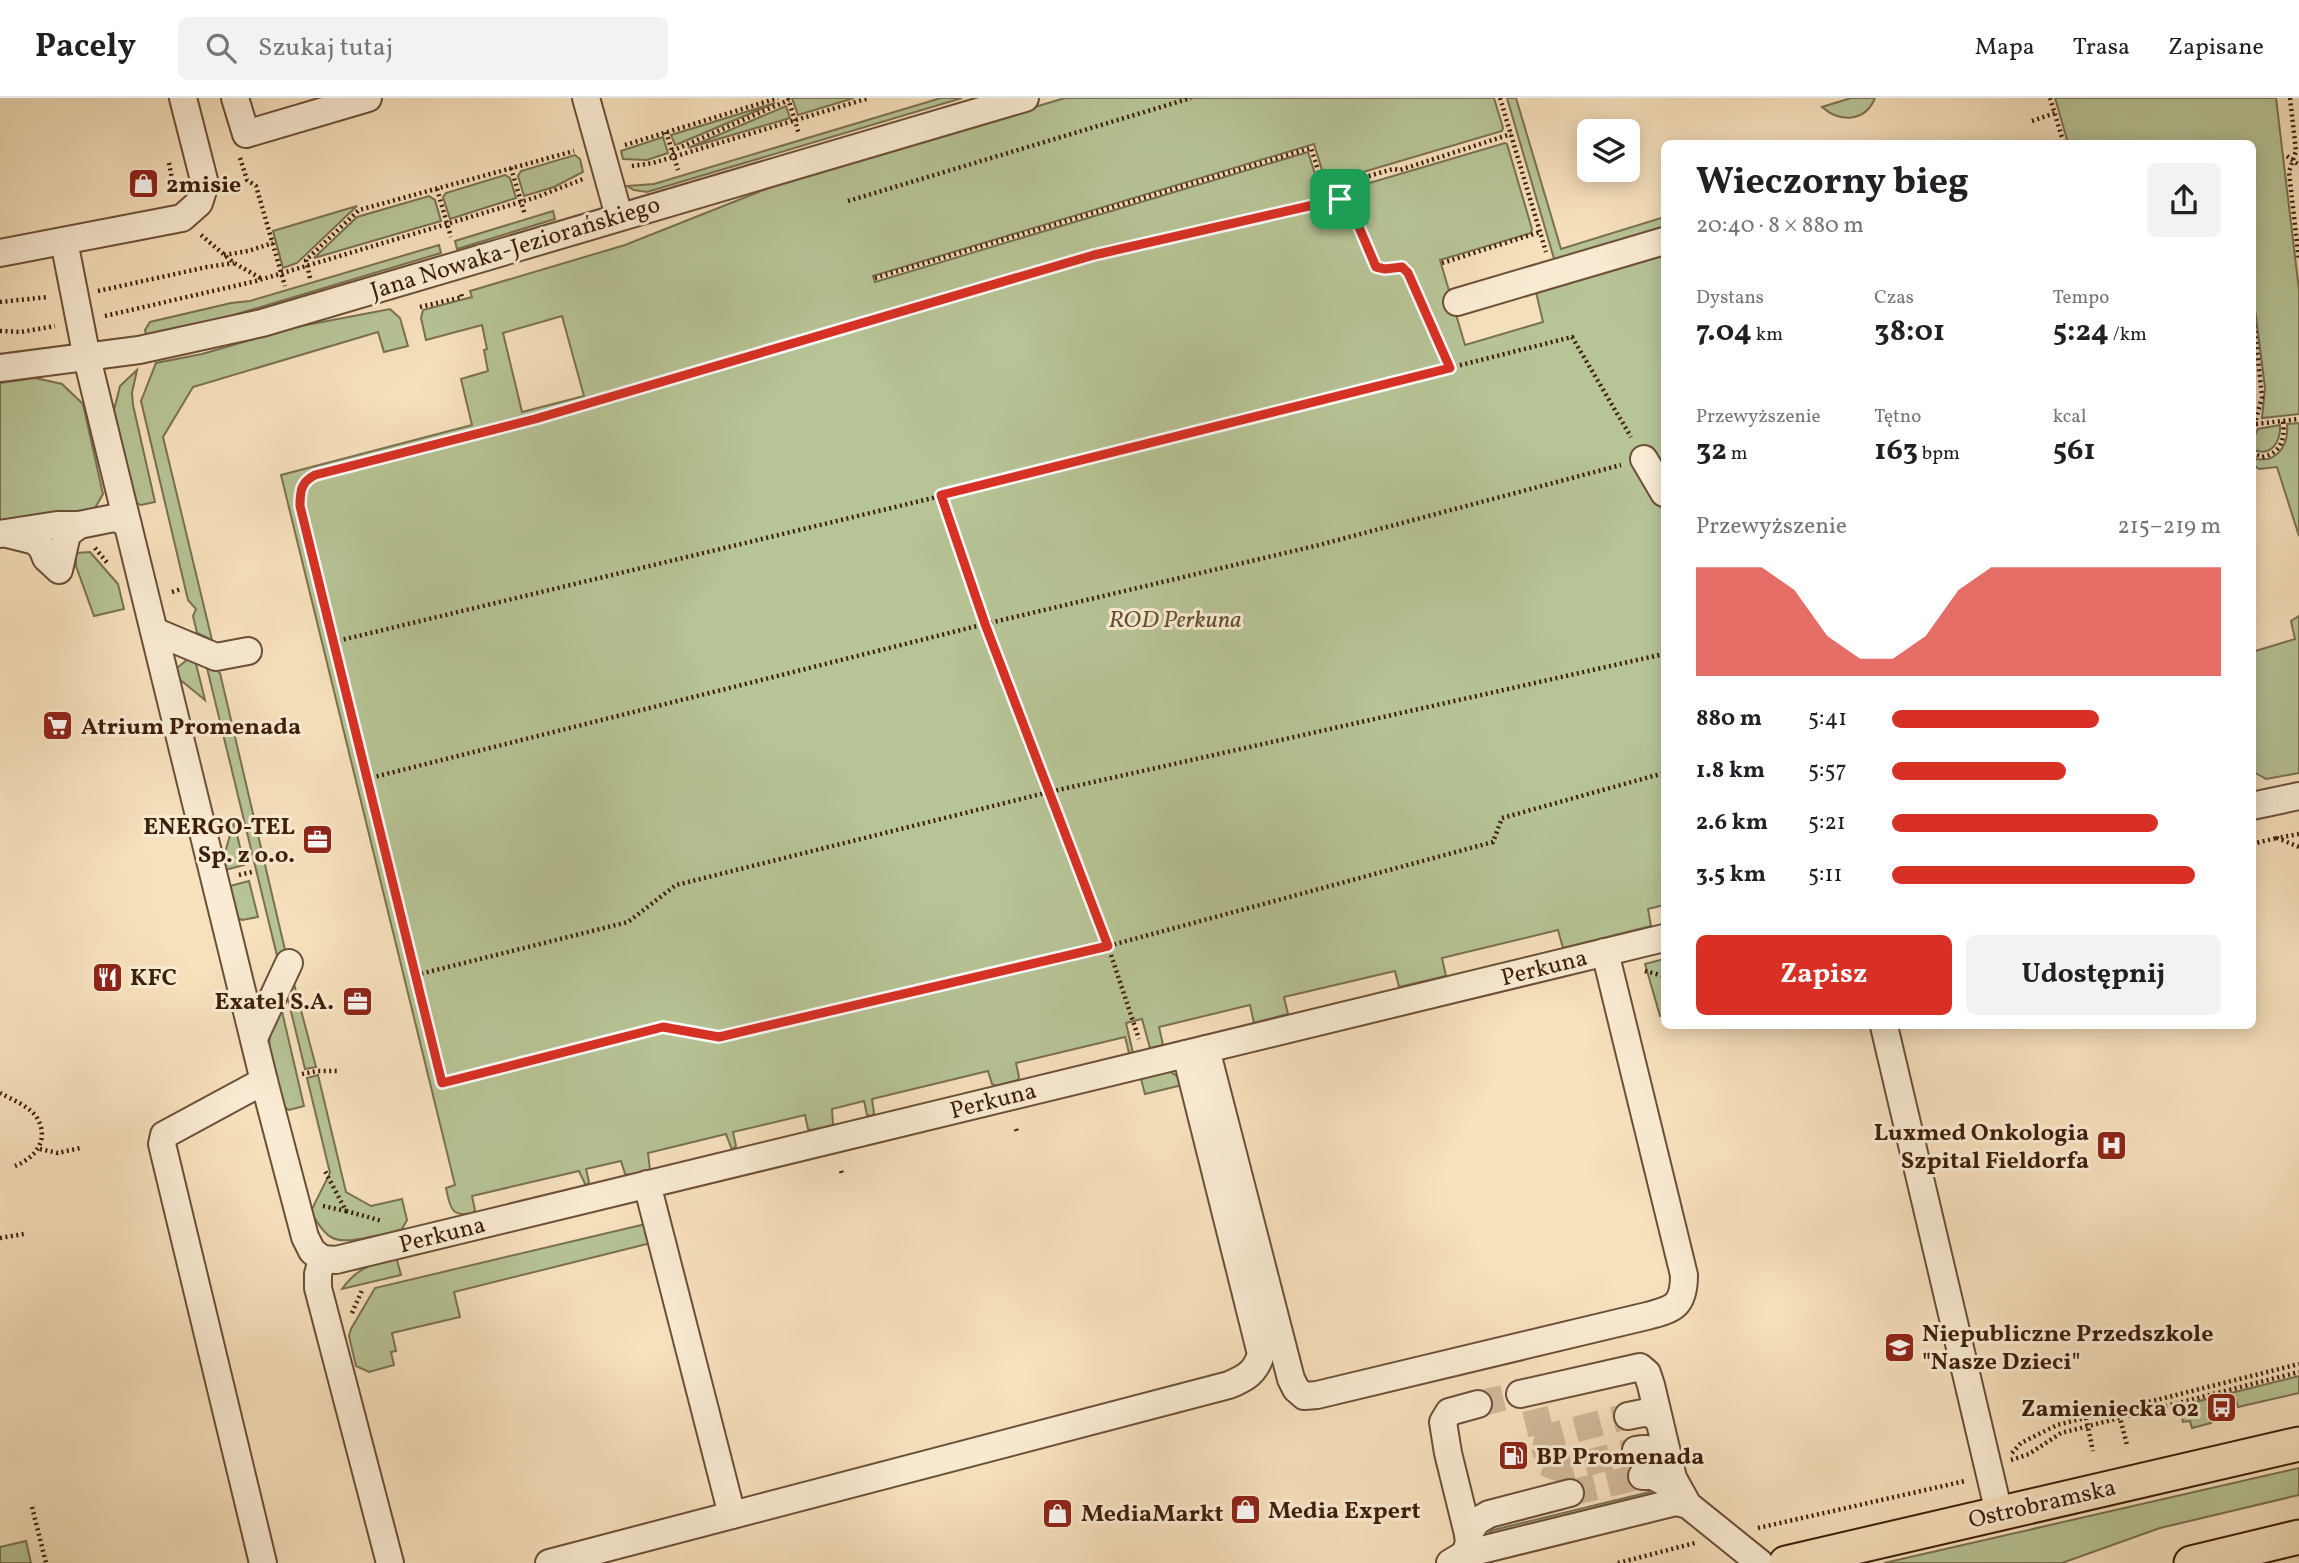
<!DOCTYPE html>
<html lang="pl">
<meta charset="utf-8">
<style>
body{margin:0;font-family:Vollkorn,serif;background:#f2f2f2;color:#202124;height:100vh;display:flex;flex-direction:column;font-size:26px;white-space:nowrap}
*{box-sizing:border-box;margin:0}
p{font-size:23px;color:#757577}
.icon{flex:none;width:38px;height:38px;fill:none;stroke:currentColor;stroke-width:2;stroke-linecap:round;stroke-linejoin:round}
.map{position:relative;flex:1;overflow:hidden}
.sheet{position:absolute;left:1661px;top:42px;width:595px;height:889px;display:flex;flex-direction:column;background:#fff;border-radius:10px;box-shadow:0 4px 18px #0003}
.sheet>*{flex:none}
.buttons{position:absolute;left:1577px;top:21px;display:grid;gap:14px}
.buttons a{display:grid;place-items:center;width:63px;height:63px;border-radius:10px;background:#fff;box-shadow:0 4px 18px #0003;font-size:35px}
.pin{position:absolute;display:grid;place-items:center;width:60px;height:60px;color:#fff;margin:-30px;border-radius:14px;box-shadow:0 4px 10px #0006}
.round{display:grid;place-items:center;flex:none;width:74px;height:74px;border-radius:10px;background:#f2f2f2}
.overview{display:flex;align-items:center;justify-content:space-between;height:119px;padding:0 35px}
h1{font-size:38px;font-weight:700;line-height:52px}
.stats{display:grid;grid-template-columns:repeat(3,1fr);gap:10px;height:119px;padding:7px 35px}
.stats div{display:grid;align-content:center}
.stats b{font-size:30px;font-weight:700}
.stats small{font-size:19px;font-weight:400}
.stats p{font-size:19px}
.chart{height:196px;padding:14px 35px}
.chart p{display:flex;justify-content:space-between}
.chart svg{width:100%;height:126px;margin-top:7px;fill:#d93025;opacity:.7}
.button{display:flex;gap:14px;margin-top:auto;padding:14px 35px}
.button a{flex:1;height:80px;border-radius:10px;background:#d93025;color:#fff;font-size:28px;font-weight:700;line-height:80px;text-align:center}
.button a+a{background:#f2f2f2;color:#202124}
ul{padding:0 35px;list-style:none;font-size:23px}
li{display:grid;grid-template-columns:112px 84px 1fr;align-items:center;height:52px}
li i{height:18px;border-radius:9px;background:#d93025}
header{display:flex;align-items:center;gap:42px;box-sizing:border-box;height:98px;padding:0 35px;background:#fff;border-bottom:2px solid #e0e0e0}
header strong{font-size:33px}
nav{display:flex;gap:38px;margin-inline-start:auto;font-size:24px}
.search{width:490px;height:63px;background:#f2f2f2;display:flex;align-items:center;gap:18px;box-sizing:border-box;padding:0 24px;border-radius:10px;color:#757577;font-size:26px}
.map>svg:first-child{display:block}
.green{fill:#b7c496;stroke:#7a7151;stroke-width:2;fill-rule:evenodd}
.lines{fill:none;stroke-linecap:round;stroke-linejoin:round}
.minor-tunnel{stroke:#d2ba9a;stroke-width:26;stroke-dasharray:26 13;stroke-linecap:butt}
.minor-casing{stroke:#6c4f38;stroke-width:30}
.major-casing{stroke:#3e1e0c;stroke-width:37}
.path{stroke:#3e1e0c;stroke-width:4.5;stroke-dasharray:2 3.5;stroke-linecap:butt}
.minor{stroke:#faecd4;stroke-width:26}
.major{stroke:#f7e1bd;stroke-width:33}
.route-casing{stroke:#fff;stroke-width:14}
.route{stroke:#d93025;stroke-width:9}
.labels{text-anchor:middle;stroke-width:6;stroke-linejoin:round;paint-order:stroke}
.poi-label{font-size:24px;font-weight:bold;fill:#3e1e0c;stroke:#faecd4;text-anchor:start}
.street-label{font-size:24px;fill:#3e1e0c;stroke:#faecd4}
.park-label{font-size:24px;font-style:italic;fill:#625035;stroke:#faecd4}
</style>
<header>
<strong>Pacely</strong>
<div class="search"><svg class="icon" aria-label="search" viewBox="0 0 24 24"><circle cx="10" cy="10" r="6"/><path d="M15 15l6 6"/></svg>Szukaj tutaj</div>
<nav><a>Mapa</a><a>Trasa</a><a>Zapisane</a></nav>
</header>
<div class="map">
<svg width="2299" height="1465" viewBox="0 0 2299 1465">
<rect width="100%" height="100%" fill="#f7e1bd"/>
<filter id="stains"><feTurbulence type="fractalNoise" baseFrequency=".00286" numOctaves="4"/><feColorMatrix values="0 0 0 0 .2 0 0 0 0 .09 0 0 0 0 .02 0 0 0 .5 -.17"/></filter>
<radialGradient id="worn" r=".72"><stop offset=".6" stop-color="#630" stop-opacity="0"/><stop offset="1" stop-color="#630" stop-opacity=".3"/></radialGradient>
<g class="green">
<polygon points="792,0 854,0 798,17"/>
<polygon points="941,0 962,0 647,94 634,92 627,88 654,86"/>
<path d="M1065,0H1494L1503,30L1502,33L1326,85L1314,46L873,178L875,184L1308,54L1321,95L1365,83L1366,86L1505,45L1507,46L1532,131L1531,135L1440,162L1465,247L1543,224L1536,194L1664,156V807L1648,811L1651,828L1563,850L1558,832L1442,860L1446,878L1399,889L1395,873L1284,899L1288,916L1254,925L1250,907L1159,929L1163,947L1150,950L1142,921L1126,925L1133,955H1129L1125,939L1016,965L1019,979L1018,982L996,988L992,986L988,973L872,1001L874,1015L872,1018L867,1017L864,1003L832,1011L833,1027L811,1032L808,1031L805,1017L733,1034L736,1048L732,1052L726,1036L648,1055L650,1072L629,1077L625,1076L621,1063L586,1071L589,1084L586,1088L579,1073L472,1098L475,1112L473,1115C450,1120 450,1108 446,1090L455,1087L281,377L472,327L461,281L488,273L484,252L487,251L482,227L426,242L421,220L423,212L472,199L470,193L625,147L784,84ZM562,218L584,298L522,314L503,235Z"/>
<polygon points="1507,0 1516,0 1561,151 1664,119 1664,132 1555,164"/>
<path d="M1851,0H1875C1865,24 1840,25 1822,9Z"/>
<polygon points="2055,0 2276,0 2299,192 2299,316 2262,320 2265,290 2255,211 2252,211 2252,46 2068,45"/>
<polygon points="775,5 678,46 675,47 671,37"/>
<polygon points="786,8 790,20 688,50"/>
<polygon points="663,39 668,55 647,62 623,61 621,53"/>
<polygon points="575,57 580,61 583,74 554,89 524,98 518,78 521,73"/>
<polygon points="505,77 510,80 516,100 450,121 443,99 446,95"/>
<polygon points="429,98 435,102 441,123 314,160 357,119"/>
<polygon points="357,108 297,165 283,170 273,133"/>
<polygon points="553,113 555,121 457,151 455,143"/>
<polygon points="439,147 441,155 227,219 146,237 145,232 150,224 231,205 250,203"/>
<polygon points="390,211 400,220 408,248 384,254 378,234 193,289 163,339 212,542 197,535 193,518 196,511 188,502 141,303 156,265 202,256 296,229"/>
<polygon points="137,272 132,295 133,307 155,404 141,407 136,405 114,312 120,288"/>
<polygon points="35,280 62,286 83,306 103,396 95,410 88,416 0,428 0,285"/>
<path d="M2299,325V438L2277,369L2259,371L2252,366V360C2276,367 2289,348 2287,326Z"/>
<path d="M2280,327C2281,344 2271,360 2252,351V343L2258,331Z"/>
<polygon points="90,454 118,486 124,511 94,518 76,468 76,455"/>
<polygon points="2299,518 2299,675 2266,681 2252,673 2252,554 2295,541 2291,523"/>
<polygon points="188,561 195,562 205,602 178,580 177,570"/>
<polygon points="206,566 220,575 285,852 279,866"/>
<polygon points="234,723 244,767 225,772 223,762"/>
<polygon points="249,783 258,819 242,822 238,820 230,788"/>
<polygon points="1664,861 1664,917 1660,918 1645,866"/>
<polygon points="293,882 316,969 305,971 287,897"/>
<polygon points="281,909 304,1008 289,1012 284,1009 269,949 270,935"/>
<polygon points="1167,972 1177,978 1182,987 1145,996 1141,981 1142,978"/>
<path d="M318,977L346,1094L371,1108L402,1101L407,1122L402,1131C391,1135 380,1137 369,1139C336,1147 326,1143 311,1113L330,1075L307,980Z"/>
<polygon points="650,1125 655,1144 454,1194 460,1219 392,1235 396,1253 391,1254 394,1267 369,1274 356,1268 349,1238 351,1231 375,1190"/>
<path d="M394,1160L397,1162L401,1177L342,1191C356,1171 371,1166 394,1160Z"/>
<polygon points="2299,1278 2299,1295 2238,1309 2236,1302 2207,1310 2211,1325 2192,1330 2190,1323 2183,1324 2179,1308"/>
<polygon points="2299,1370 2299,1397 2160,1430 2062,1465 1884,1465"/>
<polygon points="1649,1394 1653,1398 1491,1439 1489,1435 1493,1432"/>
<polygon points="26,1443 31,1465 0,1465 0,1449"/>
</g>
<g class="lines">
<g class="minor-tunnel">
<polyline points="1478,1306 1520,1296"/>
<polyline points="1535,1311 1546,1357"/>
<polyline points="1545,1350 1547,1342 1554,1337 1628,1318"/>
<polyline points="1552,1382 1555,1375 1565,1371 1636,1352"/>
<polyline points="1570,1395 1642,1378"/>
</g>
<defs>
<g id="minor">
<polyline points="235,0 246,36 368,0"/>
<polyline points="586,0 619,118"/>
<polyline points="64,143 87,260 264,983 305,1139 312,1153 322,1161"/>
<polyline points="0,155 182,120 199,105 205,86 183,0"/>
<polyline points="1457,204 1664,143"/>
<polyline points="0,270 139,252 262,225 1025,0"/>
<polyline points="1644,361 1664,395"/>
<polyline points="0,436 57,427 79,427 114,420 121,422 128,428"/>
<polyline points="7,436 35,443 42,450 46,460 59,472 67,436 79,427"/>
<polyline points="154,533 216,559 248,553"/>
<polyline points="2252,708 2299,698"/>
<polyline points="1884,928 1999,1415"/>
<polyline points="254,940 289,865"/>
<path d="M1206,951L1291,1281L1296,1291L1304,1298L1317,1297L1647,1218C1674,1211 1684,1208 1684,1177L1605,854"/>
<polyline points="647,1086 732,1417"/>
<polyline points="322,1161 336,1162 1664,840"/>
<polyline points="322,1161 318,1176 318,1190 390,1465"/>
<polyline points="1520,1296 1640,1269 1647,1275 1651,1287 1673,1380 1688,1407"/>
<polyline points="1628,1318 1643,1315 1653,1316 1659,1323"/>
<path d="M1636,1352C1650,1349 1659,1352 1669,1363"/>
<polyline points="1642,1378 1653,1378 1677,1391"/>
<polyline points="1468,1436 1477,1423 1489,1416 1570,1395"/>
<polyline points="1465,1456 1469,1445 1468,1436 1448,1355 1443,1324 1449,1314 1478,1306"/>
<polyline points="263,1465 162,1046 164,1037 264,983"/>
<path d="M549,1465L1229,1287C1246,1280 1256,1274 1261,1256L1186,956"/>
<polyline points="1450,1465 1465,1456 1676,1404 1688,1407 1760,1465"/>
</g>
<g id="major">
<polyline points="1786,1465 2299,1346"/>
<polyline points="2191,1465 2299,1439"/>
</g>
</defs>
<use href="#minor" class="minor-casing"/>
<use href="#major" class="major-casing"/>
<g class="path">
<polyline points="788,0 799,36"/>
<polyline points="1500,0 1546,154"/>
<polyline points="2050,0 2064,46"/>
<polyline points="2290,0 2296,53 2289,74 2299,163"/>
<polyline points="2032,23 2055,15"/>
<polyline points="666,34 678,72"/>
<polyline points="625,47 778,0"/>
<polyline points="672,53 789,2"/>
<polyline points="2287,58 2299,67"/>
<polyline points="240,60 247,82 256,88 285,188"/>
<polyline points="169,65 174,91"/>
<polyline points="632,68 653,65 869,0"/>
<polyline points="511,70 525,117"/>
<polyline points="437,91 451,139"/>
<polyline points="848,103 1191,0"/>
<polyline points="201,137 234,165 262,181"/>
<polyline points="224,157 248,153 273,145"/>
<polyline points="1442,165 1540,134"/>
<polyline points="310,180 306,162 359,112 574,53"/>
<polyline points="875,180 1311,50 1324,91 1393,71 1400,72 1511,36"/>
<polyline points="98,193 207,169 234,165"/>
<polyline points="0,204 48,199"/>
<polyline points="420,209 462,199 461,195"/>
<polyline points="105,218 256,183 537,99 583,81"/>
<polyline points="2252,224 2254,224 2262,299 2252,336"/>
<polyline points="0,233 21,234 55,228"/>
<path d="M1450,270L1408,175L1402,169L1385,171L1376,169L1350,109L1340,101L1094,157L535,321L315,377C301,384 300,393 300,408L441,985L663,929L719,939L1108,848L1493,744L1502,720L1664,675"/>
<polyline points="2256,326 2299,321"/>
<path d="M2252,355L2262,359C2282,355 2285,340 2283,323"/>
<polyline points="941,398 985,526 1108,848 1139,941"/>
<polyline points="95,450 109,467"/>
<polyline points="172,494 181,491"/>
<polyline points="333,544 941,398 1572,239 1631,339"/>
<polyline points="366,681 985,526 1319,447 1621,367"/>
<polyline points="2299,736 2277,740 2299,749"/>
<polyline points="2252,746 2277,740"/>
<polyline points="239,777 252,774"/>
<polyline points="1645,873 1664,878"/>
<polyline points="416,877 628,824 676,787 1049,694 1664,556"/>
<polyline points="302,976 317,973 338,973"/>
<path d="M0,995C11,1001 31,1009 37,1020C50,1042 35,1060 15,1068"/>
<polyline points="1016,1031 1017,1034"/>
<polyline points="40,1051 58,1055 80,1050"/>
<polyline points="841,1073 842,1076"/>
<polyline points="323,1108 346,1113 325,1073"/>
<polyline points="346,1113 382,1123"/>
<polyline points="0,1140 24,1136"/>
<polyline points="352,1215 363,1190"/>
<polyline points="2118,1312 2127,1347"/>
<polyline points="2086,1320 2093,1353"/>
<polyline points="2012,1355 2021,1345 2057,1327 2299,1266"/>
<polyline points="2011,1362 2029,1356 2061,1335 2299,1274"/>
<polyline points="32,1409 46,1465"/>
<polyline points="1758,1430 1965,1383"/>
<polyline points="1618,1465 1695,1445"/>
</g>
<use href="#minor" class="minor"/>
<use href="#major" class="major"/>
</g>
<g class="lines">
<defs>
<path id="route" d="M1340,101L1350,108L1376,169L1385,171L1402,169L1408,175L1450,270L941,397L985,526L1108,848L719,939L663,929L442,985L300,408C300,393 301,384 315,377L535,321L1094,157Z"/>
</defs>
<use href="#route" class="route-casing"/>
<use href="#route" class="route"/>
</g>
<defs>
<symbol id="shop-square" viewBox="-11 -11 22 22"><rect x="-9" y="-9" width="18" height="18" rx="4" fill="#8f2418" stroke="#faecd4"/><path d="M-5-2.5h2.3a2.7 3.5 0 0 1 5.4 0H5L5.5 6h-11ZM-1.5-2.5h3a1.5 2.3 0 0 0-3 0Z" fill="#fff"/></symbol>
<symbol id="supermarket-square" viewBox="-11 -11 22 22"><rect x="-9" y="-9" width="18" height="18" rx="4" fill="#8f2418" stroke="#faecd4"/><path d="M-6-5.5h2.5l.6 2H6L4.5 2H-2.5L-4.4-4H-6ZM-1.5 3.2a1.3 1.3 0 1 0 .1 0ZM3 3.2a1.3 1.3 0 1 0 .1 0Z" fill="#fff"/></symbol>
<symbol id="office-square" viewBox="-11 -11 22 22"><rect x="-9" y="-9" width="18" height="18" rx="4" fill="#8f2418" stroke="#faecd4"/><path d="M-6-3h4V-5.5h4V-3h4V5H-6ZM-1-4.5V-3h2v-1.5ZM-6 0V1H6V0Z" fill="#fff"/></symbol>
<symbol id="restaurant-square" viewBox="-11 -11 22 22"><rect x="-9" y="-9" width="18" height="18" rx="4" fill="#8f2418" stroke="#faecd4"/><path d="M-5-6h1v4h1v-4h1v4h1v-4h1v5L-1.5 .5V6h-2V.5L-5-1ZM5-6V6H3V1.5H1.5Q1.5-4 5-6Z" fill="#fff"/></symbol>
<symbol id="hospital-square" viewBox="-11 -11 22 22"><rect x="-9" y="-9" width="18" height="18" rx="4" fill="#8f2418" stroke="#faecd4"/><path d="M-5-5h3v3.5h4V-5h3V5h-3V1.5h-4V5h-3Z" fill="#fff"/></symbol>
<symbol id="school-square" viewBox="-11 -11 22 22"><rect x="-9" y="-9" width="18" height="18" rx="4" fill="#8f2418" stroke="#faecd4"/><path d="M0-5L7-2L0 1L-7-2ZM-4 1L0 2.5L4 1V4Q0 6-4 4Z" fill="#fff"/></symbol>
<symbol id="bus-square" viewBox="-11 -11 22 22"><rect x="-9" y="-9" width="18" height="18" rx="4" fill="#8f2418" stroke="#faecd4"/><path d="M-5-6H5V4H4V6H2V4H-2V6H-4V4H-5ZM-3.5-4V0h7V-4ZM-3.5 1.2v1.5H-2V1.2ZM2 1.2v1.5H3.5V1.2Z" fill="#fff"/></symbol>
<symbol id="fuel-square" viewBox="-11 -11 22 22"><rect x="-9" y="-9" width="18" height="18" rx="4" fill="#8f2418" stroke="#faecd4"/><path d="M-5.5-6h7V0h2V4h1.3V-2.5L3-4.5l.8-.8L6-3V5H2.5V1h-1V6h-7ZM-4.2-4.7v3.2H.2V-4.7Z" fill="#fff"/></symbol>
</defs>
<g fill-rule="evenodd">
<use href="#shop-square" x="126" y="68" width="35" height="35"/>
<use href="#supermarket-square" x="40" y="610" width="35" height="35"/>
<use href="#office-square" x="300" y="724" width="35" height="35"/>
<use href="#restaurant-square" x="90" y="862" width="35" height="35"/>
<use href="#office-square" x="340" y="886" width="35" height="35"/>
<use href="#hospital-square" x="2094" y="1030" width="35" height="35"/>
<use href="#school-square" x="1882" y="1232" width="35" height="35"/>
<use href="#bus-square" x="2204" y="1292" width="35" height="35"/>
<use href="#fuel-square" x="1496" y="1340" width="35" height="35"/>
<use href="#shop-square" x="1228" y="1394" width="35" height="35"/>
<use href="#shop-square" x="1040" y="1398" width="35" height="35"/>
</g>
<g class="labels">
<g class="poi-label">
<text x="166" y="94">2misie</text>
<text x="81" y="636">Atrium Promenada</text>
<text x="295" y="736" text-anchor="end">ENERGO-TEL<tspan x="295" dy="28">Sp. z o.o.</tspan></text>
<text x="130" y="887">KFC</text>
<text x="334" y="911" text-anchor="end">Exatel S.A.</text>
<text x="2089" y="1042" text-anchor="end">Luxmed Onkologia<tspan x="2089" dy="28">Szpital Fieldorfa</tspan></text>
<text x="1922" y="1243">Niepubliczne Przedszkole<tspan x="1922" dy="28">"Nasze Dzieci"</tspan></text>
<text x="2199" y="1318" text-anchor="end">Zamieniecka 02</text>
<text x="1536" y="1366">BP Promenada</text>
<text x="1268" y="1420">Media Expert</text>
<text x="1081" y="1423">MediaMarkt</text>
</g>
<g class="street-label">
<text transform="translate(515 149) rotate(-17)" y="8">Jana Nowaka-Jeziorańskiego</text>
<text transform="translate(1544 869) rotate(-14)" y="8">Perkuna</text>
<text transform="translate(993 1002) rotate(-14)" y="8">Perkuna</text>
<text transform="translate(442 1136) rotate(-14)" y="8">Perkuna</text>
<text transform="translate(2042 1405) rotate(-13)" y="8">Ostrobramska</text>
</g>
<g class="park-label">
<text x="1175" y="529">ROD Perkuna</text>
</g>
</g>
<rect width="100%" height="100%" filter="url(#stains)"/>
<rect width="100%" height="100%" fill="url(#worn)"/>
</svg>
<div class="buttons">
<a><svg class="icon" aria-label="layers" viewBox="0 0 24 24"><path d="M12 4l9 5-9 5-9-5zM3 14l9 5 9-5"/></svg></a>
</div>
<div class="pin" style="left:1340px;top:101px;background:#1e9e55"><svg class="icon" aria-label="arrive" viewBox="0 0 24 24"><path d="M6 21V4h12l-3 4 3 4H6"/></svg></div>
<section class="sheet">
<div class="overview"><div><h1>Wieczorny bieg</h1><p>20:40 · 8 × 880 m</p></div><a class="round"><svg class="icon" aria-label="share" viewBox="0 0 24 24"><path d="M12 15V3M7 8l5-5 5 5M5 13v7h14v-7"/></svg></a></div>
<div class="stats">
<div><p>Dystans</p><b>7.04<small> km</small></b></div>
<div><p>Czas</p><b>38:01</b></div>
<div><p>Tempo</p><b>5:24<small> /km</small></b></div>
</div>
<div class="stats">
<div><p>Przewyższenie</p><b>32<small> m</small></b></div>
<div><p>Tętno</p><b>163<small> bpm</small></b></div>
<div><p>kcal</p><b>561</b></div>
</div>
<div class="chart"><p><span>Przewyższenie</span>215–219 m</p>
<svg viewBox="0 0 160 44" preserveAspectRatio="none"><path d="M0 44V6L10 6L20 6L30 14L40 30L50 38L60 38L70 30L80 14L90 6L100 6L110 6L120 6L130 6L140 6L150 6L160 6V44z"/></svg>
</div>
<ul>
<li><b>880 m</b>5:41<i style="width:63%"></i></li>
<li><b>1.8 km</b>5:57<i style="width:53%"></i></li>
<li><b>2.6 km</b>5:21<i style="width:81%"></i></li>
<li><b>3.5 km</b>5:11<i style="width:92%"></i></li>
</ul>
<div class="button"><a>Zapisz</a><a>Udostępnij</a></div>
</section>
</div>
